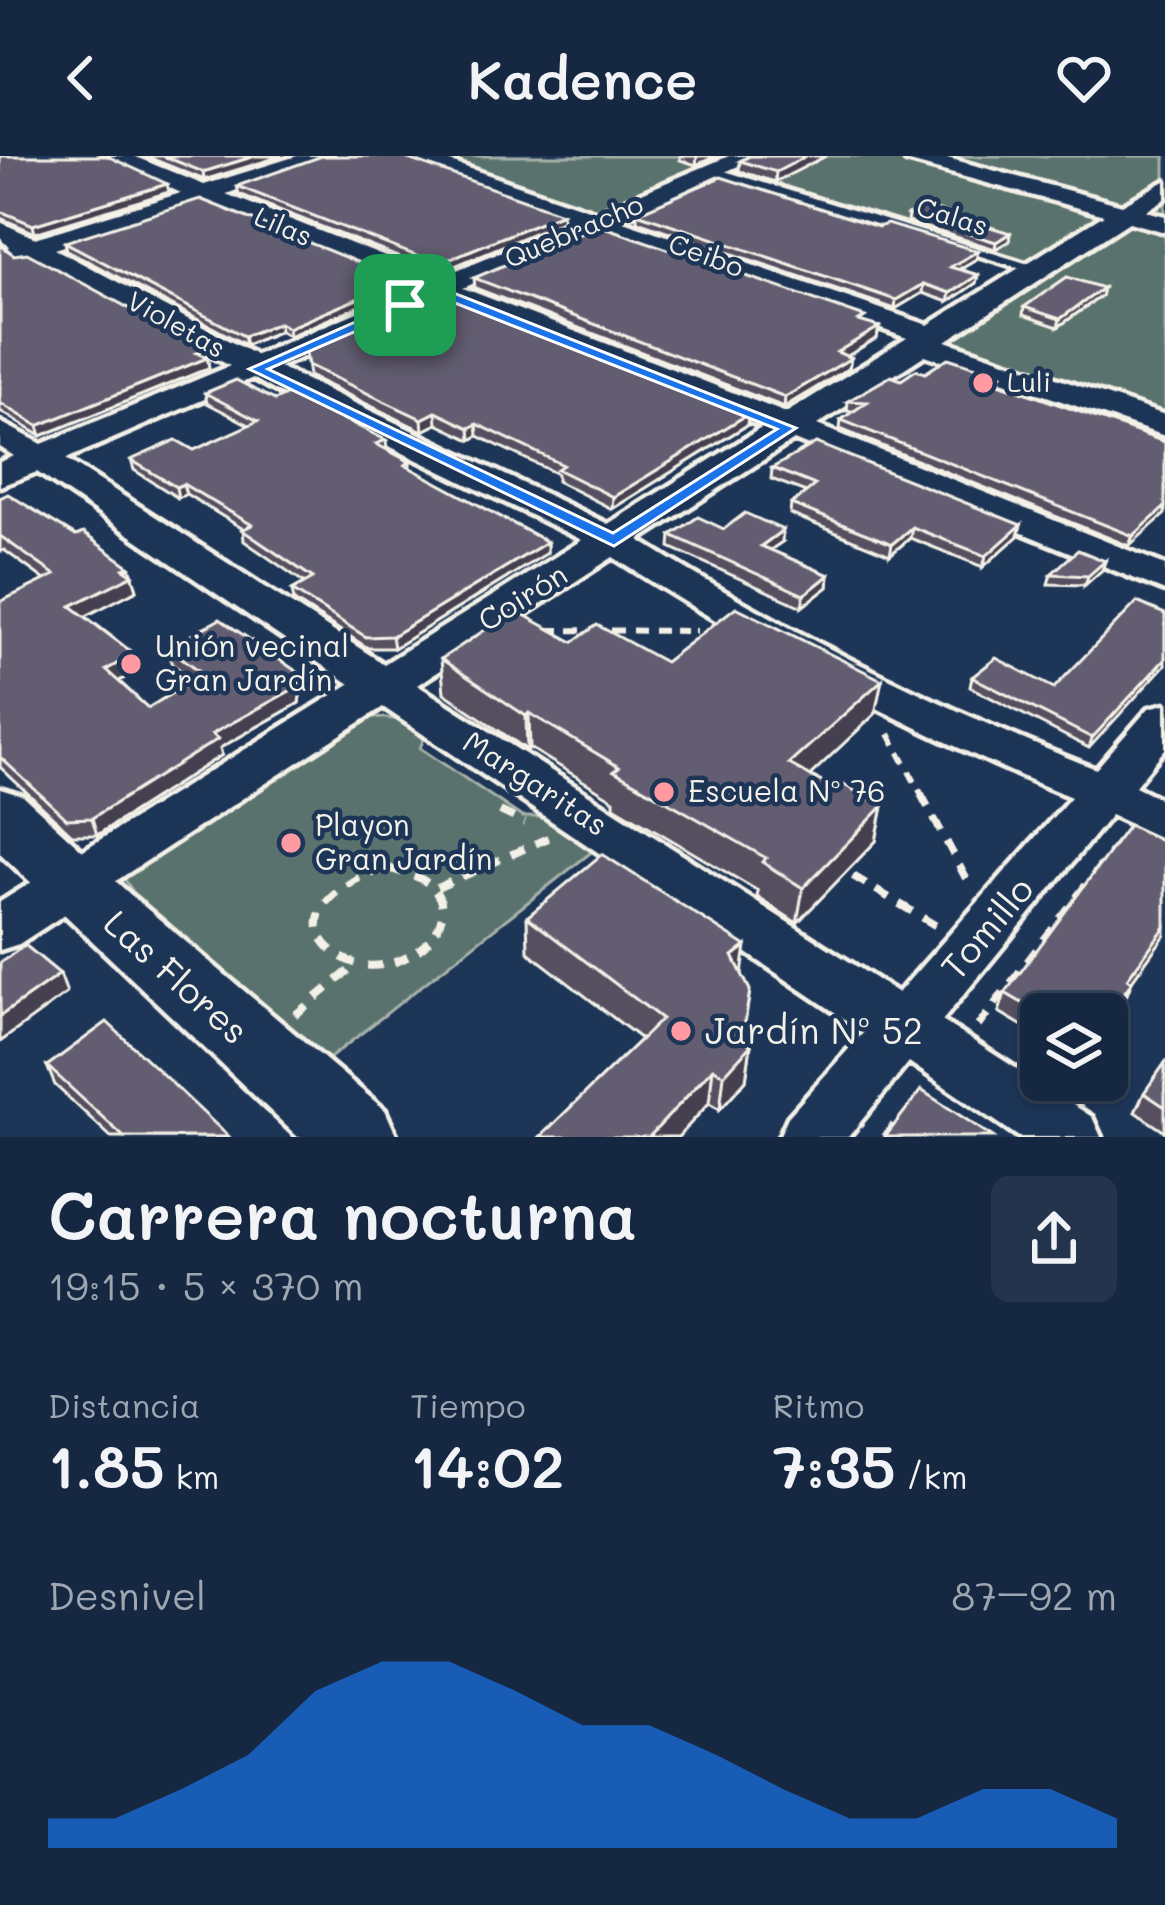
<!DOCTYPE html>
<html lang="es">
<meta charset="utf-8">
<style>
body{margin:0;font-family:Mali,sans-serif;background:#23344c;color:#f1f3f6;height:100vh;display:flex;flex-direction:column;font-size:45px;white-space:nowrap}
*{box-sizing:border-box;margin:0}
p{font-size:39px;color:#9ea6b1}
.icon{flex:none;width:66px;height:66px;fill:none;stroke:currentColor;stroke-width:2;stroke-linecap:round;stroke-linejoin:round}
.map{position:relative;height:981px;overflow:hidden}
.side{display:flex;flex-direction:column;background:#162841;flex:1}
.side>*{flex:none}
.buttons{position:absolute;left:1020px;top:837px;display:grid;gap:24px}
.buttons a{display:grid;place-items:center;width:108px;height:108px;border-radius:18px;background:#162841;box-shadow:0 3px 9px #0004,0 0 0 3px #35445a;font-size:60px}
.pin{position:absolute;display:grid;place-items:center;width:102px;height:102px;color:#fff;margin:-51px;border-radius:24px;box-shadow:0 6px 18px #0006}
.round{display:grid;place-items:center;flex:none;width:126px;height:126px;border-radius:18px;background:#23344c}
.overview{display:flex;align-items:center;justify-content:space-between;height:204px;padding:0 48px}
h1{font-size:66px;font-weight:600;line-height:90px}
.stats{display:grid;grid-template-columns:repeat(3,1fr);gap:18px;height:204px;padding:12px 48px}
.stats div{display:grid;align-content:center}
.stats b{font-size:60px;font-weight:600}
.stats small{font-size:33px;font-weight:400}
.stats p{font-size:33px}
.chart{height:336px;padding:24px 48px}
.chart p{display:flex;justify-content:space-between}
.chart svg{width:100%;height:216px;margin-top:12px;fill:#1a73e8;opacity:.7}
header{display:flex;justify-content:space-between;align-items:center;height:156px;padding:0 48px;background:#162841;font-size:54px;font-weight:600}
.map>svg:first-child{display:block}
.green{fill:#5a726d;stroke:#a7b2aa;stroke-width:3}
.lines{fill:none;stroke-linecap:round;stroke-linejoin:round}
.lane-casing{stroke:#f4f1e8;stroke-width:9}
.street-casing{stroke:#f4f1e8;stroke-width:9}
.secondary-casing{stroke:#f4f1e8;stroke-width:9}
.path-far1{stroke:#f4f1e8;stroke-width:6;stroke-dasharray:12 9;stroke-linecap:butt}
.path{stroke:#f4f1e8;stroke-width:8;stroke-dasharray:15 12;stroke-linecap:butt}
.lane{fill:#1d3557;fill-rule:evenodd}
.street{fill:#1d3557;fill-rule:evenodd}
.secondary{fill:#1d3557;fill-rule:evenodd}
.wall{fill:#545061;stroke:#f4f1e8;stroke-width:3}
.shaded-wall{fill:#45414f;stroke:#f4f1e8;stroke-width:3}
.building{fill:#625d71;stroke:#f4f1e8;stroke-width:3}
.route{fill:#1a73e8;stroke:#fff;stroke-width:3;fill-rule:evenodd}
.poi-dot{fill:#ff9aa2;stroke:#1d3557;stroke-width:4.5}
.labels{text-anchor:middle;stroke-width:9;stroke-linejoin:round;paint-order:stroke}
.far-street-label{font-size:27px;fill:#f4f1e8;stroke:#1d3557}
.far-poi-label{font-size:27px;fill:#f4f1e8;stroke:#1d3557;text-anchor:start}
.street-label{font-size:30px;fill:#f4f1e8;stroke:#1d3557}
.poi-label{font-size:30px;fill:#f4f1e8;stroke:#1d3557;text-anchor:start}
.near-street-label{font-size:36px;fill:#f4f1e8;stroke:#1d3557}
.near-poi-label{font-size:36px;fill:#f4f1e8;stroke:#1d3557;text-anchor:start}
</style>
<header><svg class="icon" aria-label="back" viewBox="0 0 24 24"><path d="M15 5l-7 7 7 7"/></svg>Kadence<svg class="icon" aria-label="heart" viewBox="0 0 24 24"><path d="M12 20l-8-8c-3-5 5-10 8-4 3-6 11-1 8 4z"/></svg></header>
<div class="map">
<svg width="1165" height="981" viewBox="0 0 1165 981">
<rect width="100%" height="100%" fill="#1d3557"/>
<filter id="ink" filterUnits="userSpaceOnUse"><feTurbulence type="fractalNoise" baseFrequency=".00833" numOctaves="2"/><feDisplacementMap in="SourceGraphic" scale="24" xChannelSelector="R" yChannelSelector="G"/><feConvolveMatrix kernelMatrix="1 2 1 2 8 2 1 2 1" color-interpolation-filters="sRGB"/></filter>
<g filter="url(#ink)">
<g class="green">
<polygon points="411,0 1165,0 1165,270 921,187 1036,114 714,16 605,64"/>
<polygon points="361,559 401,564 425,580 420,592 522,661 544,661 594,694 316,913 143,750 125,724 128,708"/>
</g>
<g class="lines">
<defs>
<polygon id="lane" points="710,13 718,13 1045,113 1033,116 710,17"/>
<path id="street" d="M102,0H133L204,29L297,0H332L226,38L438,122L574,65L400,0H433L597,56L729,0H760L620,64L928,169L1104,59L906,5L903,0H940L1122,49L1165,25V43L1146,55L1165,60V76L1129,66L946,185L1165,259V280L925,199L817,269L1165,409V435L794,284L639,384C782,474 939,552 1096,613L1149,552L1165,548V593L1135,630L1165,645V684L1111,659L942,865L1092,961L1101,981H1019L909,906L848,981H779L788,961L864,876L383,551L19,788L0,794V746L350,528L37,316L0,330V306L14,300L0,291V266L42,288L230,210L30,101L19,104L6,96L10,90L0,84V66L35,82L181,37ZM202,46L414,132L256,199L55,93ZM598,73L907,182L786,257L463,132ZM439,142L763,271L608,368L279,211ZM253,222L276,235L582,384L384,508L66,303ZM613,401C757,494 913,576 1071,641L898,837L417,529Z"/>
<polygon id="secondary" points="0,633 23,640 134,742 385,954 397,981 298,981 0,697"/>
</defs>
<use href="#lane" class="lane-casing"/>
<use href="#street" class="street-casing"/>
<use href="#secondary" class="secondary-casing"/>
<g class="path-far1">
<polyline points="548,474 697,475"/>
<polyline points="889,578 923,641"/>
</g>
<g class="path">
<polyline points="921,638 970,730"/>
<polyline points="500,655 525,667"/>
<path d="M388,712C399,716 414,718 423,724C483,764 388,841 334,796C287,758 352,719 388,712Z"/>
<polyline points="853,720 938,771"/>
<polyline points="437,732 548,682"/>
<polyline points="295,859 357,808"/>
<polyline points="978,870 1122,682"/>
<polyline points="885,981 894,969"/>
</g>
<use href="#lane" class="lane"/>
<use href="#street" class="street"/>
<use href="#secondary" class="secondary"/>
</g>
<g class="wall">
<polygon points="0,0 169,36 35,77 0,62"/>
<polygon points="145,0 282,0 204,24"/>
<polygon points="680,0 717,0 696,9 680,4"/>
<polygon points="750,0 826,0 775,26 739,15 740,5"/>
<polygon points="237,30 562,65 438,117 239,38"/>
<polygon points="637,57 878,71 978,95 976,103 959,113 978,119 976,127 948,146 922,137 895,153 637,65"/>
<polygon points="908,59 1010,77 1009,85 995,93 907,66"/>
<polygon points="0,82 4,91 14,99 206,194 209,212 41,280 0,255"/>
<polygon points="65,86 402,132 289,180 280,175 246,189 67,94"/>
<polygon points="474,122 864,167 879,171 877,182 846,200 851,202 849,212 784,251 475,132"/>
<polygon points="1103,132 1101,140 1058,171 1023,159 1024,151"/>
<polygon points="305,193 748,258 747,269 612,353 557,325 557,318 478,280 471,284 437,268 423,275 309,220"/>
<polygon points="925,217 1001,219 999,227 1165,286 1129,390 840,273 841,264 854,255 847,255 848,245 901,224"/>
<polygon points="205,237 275,244 386,284 387,294 410,306 410,312 547,386 547,397 394,492 368,492 294,445 292,434 305,427 244,385 243,373 186,338 178,342 134,314 131,304 194,294 249,269 207,247"/>
<polygon points="772,312 1018,380 983,411 910,382 890,399 790,358 791,348 806,336 771,323"/>
<polygon points="0,342 130,411 137,434 85,460 134,498 139,514 119,525 148,552 194,524 172,508 168,492 299,517 301,533 299,547 220,592 222,599 97,679 72,679 0,611 0,446 45,424 4,394 0,396"/>
<polygon points="724,373 782,386 770,394 829,419 828,431 802,451 670,391 671,379"/>
<polygon points="1105,405 1102,414 1085,429 1048,428 1051,418"/>
<polygon points="1165,458 1089,592 970,531 972,521 1054,532"/>
<polygon points="573,486 875,558 810,619 838,635 883,650 876,685 797,767 757,741 758,735 614,650 614,644 530,592 527,594 444,537 441,503"/>
<polygon points="527,761 742,818 743,884 751,889 746,924 720,953 709,947 678,981 540,981 641,883 528,796"/>
<polygon points="1131,826 1124,846 1107,869 1107,858 1041,858 1041,881 999,856 1005,837"/>
<polygon points="1165,907 1165,976 1135,956 1144,937"/>
<polygon points="47,910 229,981 111,981 55,929"/>
</g>
<g class="shaded-wall">
<polygon points="255,0 282,0 204,24 203,16"/>
<polygon points="697,0 717,0 696,9"/>
<polygon points="807,0 826,0 775,26 776,16"/>
<polygon points="167,28 169,36 35,77 33,69"/>
<polygon points="562,57 562,65 438,117 437,108"/>
<polygon points="1010,77 1009,85 995,93 996,86"/>
<polygon points="978,95 976,103 949,119 950,111"/>
<polygon points="978,119 976,127 948,146 950,137"/>
<polygon points="402,124 402,132 289,180 288,172"/>
<polygon points="923,128 922,137 895,153 896,144"/>
<polygon points="1103,132 1101,140 1058,171 1060,163"/>
<polygon points="279,167 280,175 246,189 244,180"/>
<polygon points="879,171 877,182 836,207 837,196"/>
<polygon points="206,194 209,212 41,280 38,270"/>
<polygon points="851,202 849,212 784,251 785,241"/>
<polygon points="436,256 437,268 423,275 422,263"/>
<polygon points="748,258 747,269 612,353 613,341"/>
<polygon points="477,268 478,280 471,284 470,272"/>
<polygon points="183,328 186,338 178,342 176,331"/>
<polygon points="1165,351 1165,358 1129,390 1133,380"/>
<polygon points="1021,369 1018,380 983,411 986,400"/>
<polygon points="912,371 910,382 890,399 892,388"/>
<polygon points="783,374 782,386 760,401 761,390"/>
<polygon points="547,386 547,397 394,492 392,480"/>
<polygon points="1105,405 1102,414 1085,429 1088,420"/>
<polygon points="130,411 137,434 76,465 71,450"/>
<polygon points="829,419 828,431 802,451 804,439"/>
<polygon points="134,498 139,514 110,530 106,514"/>
<polygon points="1165,503 1165,509 1089,592 1092,582"/>
<polygon points="299,517 301,533 299,547 220,592 222,599 97,679 92,662"/>
<polygon points="882,524 875,558 785,643 789,608"/>
<polygon points="529,557 530,592 527,594 526,560"/>
<polygon points="883,650 876,685 797,767 803,732"/>
<polygon points="1165,771 1165,779 1119,843 1127,823"/>
<polygon points="746,790 741,825 733,800"/>
<polygon points="60,818 67,837 0,886 0,860"/>
<polygon points="1132,826 1124,846 1107,869 1107,860"/>
<polygon points="750,834 740,901 751,889 746,924 720,953 724,919"/>
<polygon points="713,912 709,947 678,981 649,981"/>
</g>
<g class="building">
<polygon points="0,0 107,0 167,28 33,69 0,55"/>
<polygon points="163,0 255,0 203,16"/>
<polygon points="322,0 400,0 562,57 437,108 237,30"/>
<polygon points="750,0 807,0 776,16 740,5"/>
<polygon points="721,21 878,71 887,68 978,95 950,111 978,119 950,137 923,128 896,144 637,57"/>
<polygon points="200,43 402,124 288,172 279,167 244,180 65,86"/>
<polygon points="926,51 1010,77 996,86 908,59"/>
<polygon points="598,69 865,161 859,165 879,171 837,196 851,202 785,241 474,122"/>
<polygon points="0,89 14,99 27,97 206,194 197,197 207,202 38,270 0,247"/>
<polygon points="1067,121 1103,132 1060,163 1024,151"/>
<polygon points="438,136 748,258 613,341 557,313 563,309 477,268 470,272 436,256 422,263 308,209 305,193"/>
<polygon points="948,202 1001,219 993,225 1165,286 1165,351 1133,380 841,264 867,246 848,245 891,220 901,224 916,214 925,217"/>
<polygon points="236,224 275,244 290,237 386,284 376,288 410,306 405,309 547,386 392,480 366,481 292,434 313,422 242,374 252,369 183,328 176,331 131,304 176,284 194,294 258,265 205,237"/>
<polygon points="816,287 1021,369 986,400 912,371 892,388 791,348 815,329 772,312"/>
<polygon points="8,338 76,380 83,377 130,411 124,413 133,419 71,450 134,498 106,514 148,552 204,518 168,492 220,463 299,517 297,531 212,578 218,583 92,662 67,663 0,601 0,446 55,419 0,380 0,342"/>
<polygon points="745,357 783,374 761,390 829,419 804,439 671,379 698,361 724,373"/>
<polygon points="1078,394 1105,405 1088,420 1051,418"/>
<polygon points="1137,446 1165,458 1165,503 1092,582 972,521 996,502 1054,532"/>
<polygon points="736,451 882,524 789,608 838,635 844,629 883,650 803,732 762,706 766,702 614,615 619,611 529,557 526,560 441,503 515,454 573,486 597,469 665,506"/>
<polygon points="1129,669 1165,687 1165,771 1127,823 1132,826 1107,860 1107,858 1041,858 1005,837"/>
<polygon points="602,698 746,790 733,800 750,834 742,883 751,889 724,919 713,912 649,981 540,981 662,863 527,761"/>
<polygon points="25,789 60,818 0,860 0,807"/>
<polygon points="107,866 229,981 124,981 47,910"/>
<polygon points="1165,907 1165,951 1144,937"/>
<polygon points="921,934 993,981 885,981"/>
</g>
</g>
<path class="route" d="M432,132H441L796,272L614,390L249,213ZM437,140L777,273L613,377L268,213Z"/>
<g class="poi-dot">
<circle cx="983" cy="227" r="12"/>
<circle cx="131" cy="508" r="12"/>
<circle cx="664" cy="636" r="12"/>
<circle cx="291" cy="687" r="12"/>
<circle cx="681" cy="875" r="12"/>
</g>
<g class="labels">
<g class="far-street-label">
<text transform="translate(952 61) rotate(17)" y="9">Calas</text>
<text transform="translate(283 71) rotate(23)" y="9">Lilas</text>
<text transform="translate(574 76) rotate(-23)" y="9">Quebracho</text>
<text transform="translate(706 100) rotate(20)" y="9">Ceibo</text>
<text transform="translate(176 169) rotate(29)" y="9">Violetas</text>
</g>
<g class="far-poi-label">
<text x="1007" y="236">Luli</text>
</g>
<g class="street-label">
<text transform="translate(523 442) rotate(-32)" y="10">Coirón</text>
<text transform="translate(535 628) rotate(33)" y="10">Margaritas</text>
</g>
<g class="poi-label">
<text x="155" y="501">Unión vecinal<tspan x="155" dy="34">Gran Jardín</tspan></text>
<text x="688" y="646">Escuela Nº 76</text>
<text x="315" y="680">Playon<tspan x="315" dy="34">Gran Jardín</tspan></text>
</g>
<g class="near-street-label">
<text transform="translate(987 772) rotate(-50)" y="13">Tomillo</text>
<text transform="translate(176 821) rotate(42)" y="13">Las Flores</text>
</g>
<g class="near-poi-label">
<text x="705" y="888">Jardín Nº 52</text>
</g>
</g>
</svg>
<div class="buttons">
<a><svg class="icon" aria-label="layers" viewBox="0 0 24 24"><path d="M12 4l9 5-9 5-9-5zM3 14l9 5 9-5"/></svg></a>
</div>
<div class="pin" style="left:405px;top:149px;background:#1e9e55"><svg class="icon" aria-label="arrive" viewBox="0 0 24 24"><path d="M6 21V4h12l-3 4 3 4H6"/></svg></div>
</div>
<section class="side">
<div class="overview"><div><h1>Carrera nocturna</h1><p>19:15 · 5 × 370 m</p></div><a class="round"><svg class="icon" aria-label="share" viewBox="0 0 24 24"><path d="M12 15V3M7 8l5-5 5 5M5 13v7h14v-7"/></svg></a></div>
<div class="stats">
<div><p>Distancia</p><b>1.85<small> km</small></b></div>
<div><p>Tiempo</p><b>14:02</b></div>
<div><p>Ritmo</p><b>7:35<small> /km</small></b></div>
</div>
<div class="chart"><p><span>Desnivel</span>87–92 m</p>
<svg viewBox="0 0 160 44" preserveAspectRatio="none"><path d="M0 44V38L10 38L20 32L30 25L40 12L50 6L60 6L70 12L80 19L90 19L100 25L110 32L120 38L130 38L140 32L150 32L160 38V44z"/></svg>
</div>
</section>
